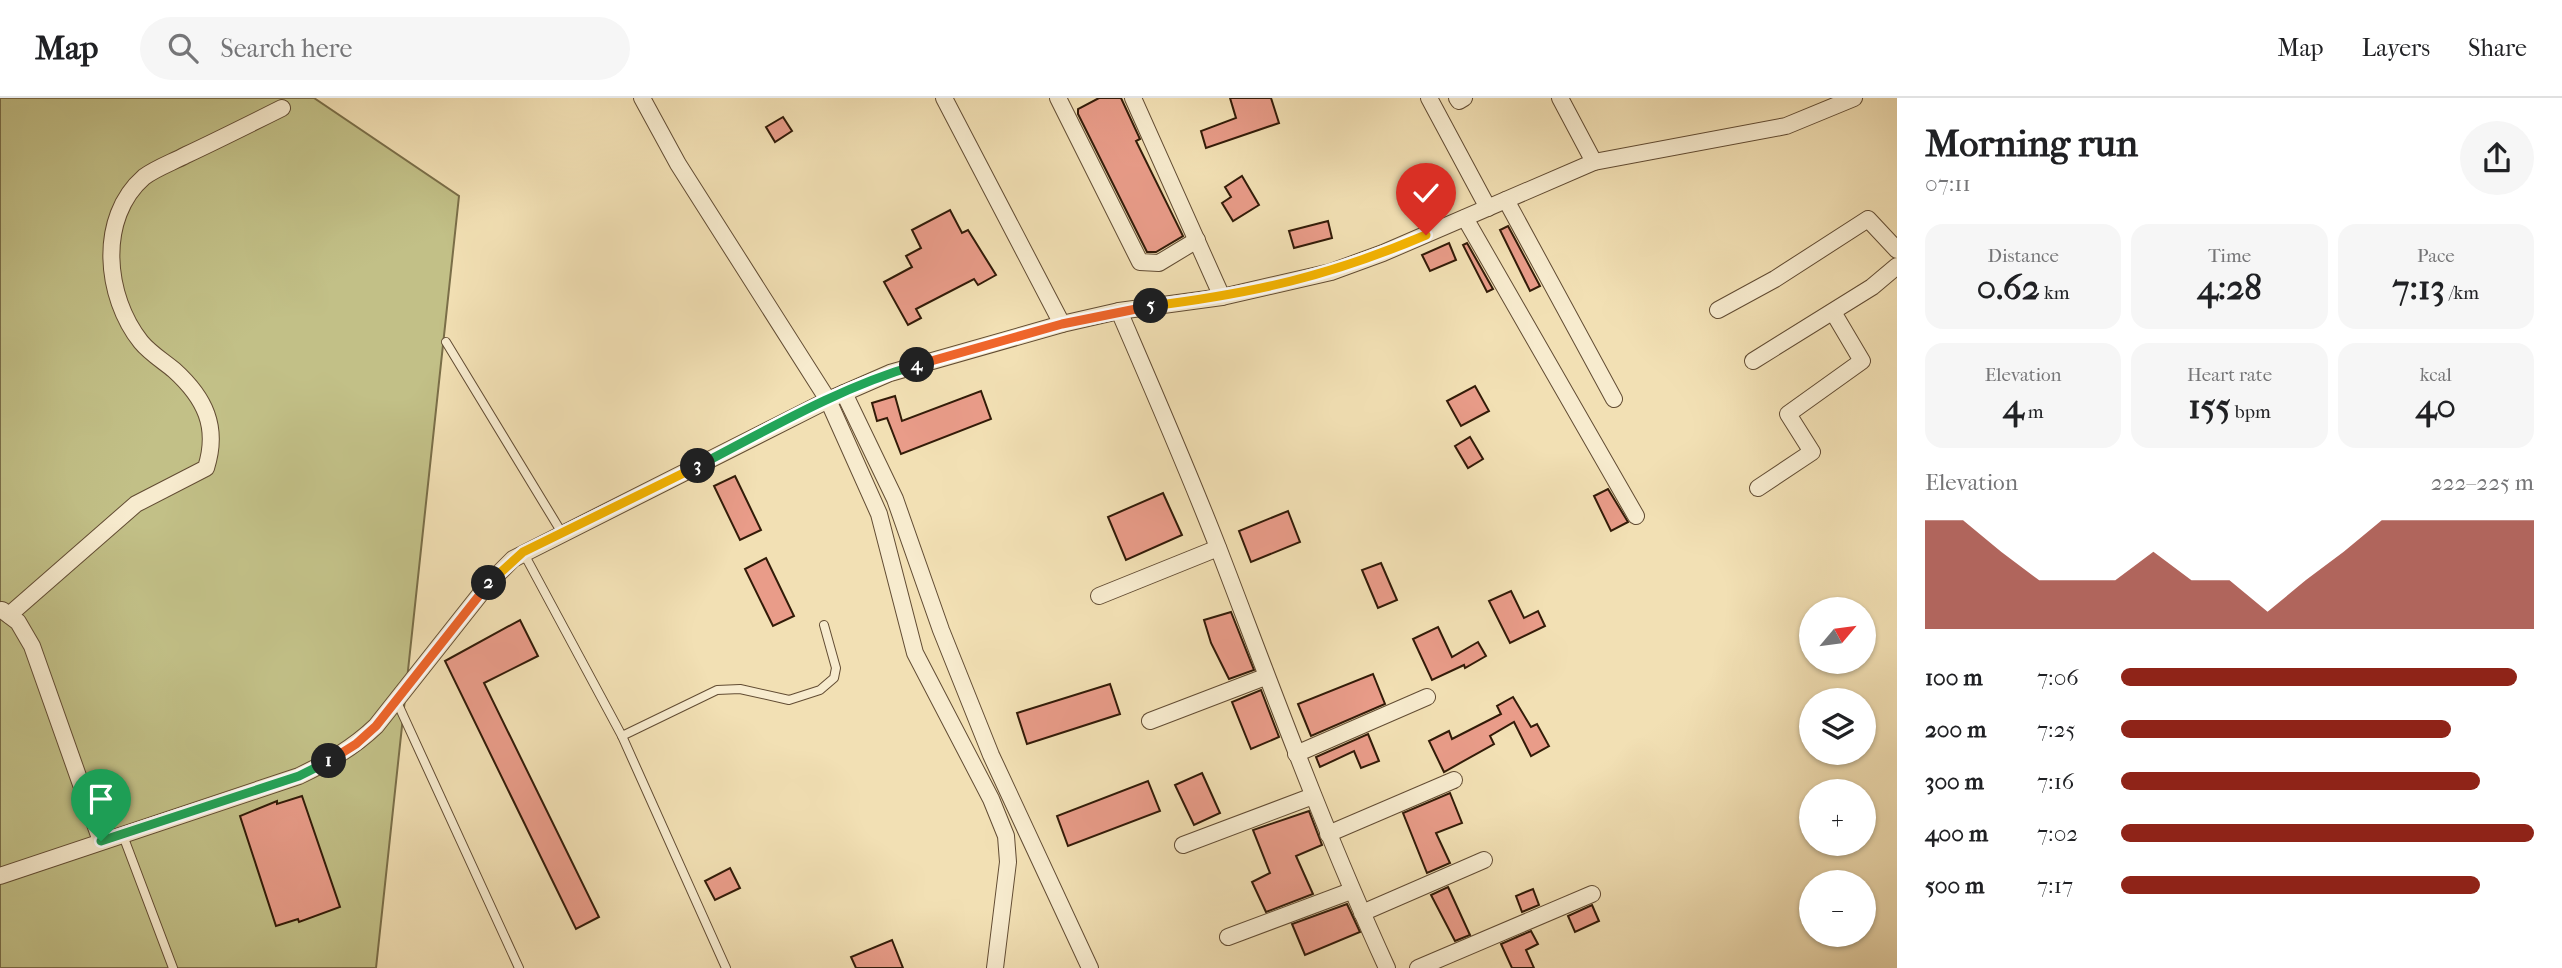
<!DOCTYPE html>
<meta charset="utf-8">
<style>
body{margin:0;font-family:"IM FELL French Canon",serif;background:#f6f6f6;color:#202124;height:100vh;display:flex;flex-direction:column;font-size:26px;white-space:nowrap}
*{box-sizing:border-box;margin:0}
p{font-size:23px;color:#757577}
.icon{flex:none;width:38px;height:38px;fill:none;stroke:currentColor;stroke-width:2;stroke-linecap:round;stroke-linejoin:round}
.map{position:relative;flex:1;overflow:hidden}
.side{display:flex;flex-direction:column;background:#fff;width:665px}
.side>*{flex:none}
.needle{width:46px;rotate:61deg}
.fabs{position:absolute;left:1799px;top:499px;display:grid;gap:14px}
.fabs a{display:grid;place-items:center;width:77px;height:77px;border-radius:50%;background:#fff;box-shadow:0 2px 5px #0004;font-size:35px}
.pin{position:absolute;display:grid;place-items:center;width:60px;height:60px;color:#fff;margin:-72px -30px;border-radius:50% 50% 50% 0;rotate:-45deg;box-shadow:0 0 7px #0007}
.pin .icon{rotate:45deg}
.km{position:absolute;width:35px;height:35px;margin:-18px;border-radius:50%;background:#222;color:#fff;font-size:19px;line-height:35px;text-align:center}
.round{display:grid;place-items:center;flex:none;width:74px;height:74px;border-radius:37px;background:#f6f6f6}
.headline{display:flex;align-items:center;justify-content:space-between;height:119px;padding:0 28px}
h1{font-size:38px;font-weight:700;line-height:52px}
.stats{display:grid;grid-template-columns:repeat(3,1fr);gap:10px;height:119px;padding:7px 28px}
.stats div{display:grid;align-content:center;border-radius:18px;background:#f6f6f6;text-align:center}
.stats b{font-size:35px;font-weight:700}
.stats small{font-size:19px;font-weight:400}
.stats p{font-size:19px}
.chart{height:196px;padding:14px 28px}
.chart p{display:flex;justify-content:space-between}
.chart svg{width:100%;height:126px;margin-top:7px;fill:#8f2418;opacity:.7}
ul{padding:0 28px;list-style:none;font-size:23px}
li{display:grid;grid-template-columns:112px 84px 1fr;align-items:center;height:52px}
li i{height:18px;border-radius:9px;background:#8f2418}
header{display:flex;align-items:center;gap:42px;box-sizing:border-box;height:98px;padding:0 35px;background:#fff;border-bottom:2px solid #e0e0e0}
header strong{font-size:33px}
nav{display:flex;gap:38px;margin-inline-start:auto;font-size:24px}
.search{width:490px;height:63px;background:#f6f6f6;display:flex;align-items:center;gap:18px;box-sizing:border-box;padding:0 24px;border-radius:38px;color:#757577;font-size:26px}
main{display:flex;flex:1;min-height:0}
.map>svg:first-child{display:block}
.green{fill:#c2c087;stroke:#7a6e48;stroke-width:2}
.building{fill:#e99c89;stroke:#321b08;stroke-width:2}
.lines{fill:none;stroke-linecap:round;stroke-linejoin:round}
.lane-casing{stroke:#624c33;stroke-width:10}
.street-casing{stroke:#624c33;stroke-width:18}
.lane{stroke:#f7ebce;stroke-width:8}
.street{stroke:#f7ebce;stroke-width:16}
.split-1-casing{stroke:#fff;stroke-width:14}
.split-2-casing{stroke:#fff;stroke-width:14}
.split-3-casing{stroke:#fff;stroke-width:14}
.split-4-casing{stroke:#fff;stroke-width:14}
.split-5-casing{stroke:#fff;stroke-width:14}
.split-6-casing{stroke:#fff;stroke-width:14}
.split-1{stroke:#22a559;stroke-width:9}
.split-2{stroke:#f0652b;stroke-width:9}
.split-3{stroke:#f5b400;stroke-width:9}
.split-4{stroke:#22a559;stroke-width:9}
.split-5{stroke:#f0652b;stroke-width:9}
.split-6{stroke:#f5b400;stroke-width:9}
</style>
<header>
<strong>Map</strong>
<div class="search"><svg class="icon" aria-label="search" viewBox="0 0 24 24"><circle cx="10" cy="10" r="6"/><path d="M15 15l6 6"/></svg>Search here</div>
<nav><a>Map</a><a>Layers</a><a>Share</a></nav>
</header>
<main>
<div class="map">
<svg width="1897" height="870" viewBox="0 0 1897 870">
<rect width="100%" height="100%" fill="#f2e0b4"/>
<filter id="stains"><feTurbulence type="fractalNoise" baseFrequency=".00286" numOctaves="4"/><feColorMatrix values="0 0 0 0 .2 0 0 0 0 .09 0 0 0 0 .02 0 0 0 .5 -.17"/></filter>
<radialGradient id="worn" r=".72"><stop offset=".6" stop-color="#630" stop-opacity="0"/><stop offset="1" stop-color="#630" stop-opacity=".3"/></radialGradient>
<polygon class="green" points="0,0 314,0 459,98 376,870 0,870"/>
<g class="building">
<polygon points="1099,0 1121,0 1140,41 1136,43 1183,138 1156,154 1147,154 1078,16 1078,11"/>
<polygon points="1230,0 1271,0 1279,25 1206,50 1201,33 1236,20"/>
<polygon points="783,19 792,33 775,44 766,29"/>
<polygon points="1242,78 1259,107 1233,123 1222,105 1231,99 1225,89"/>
<polygon points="950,112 962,135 968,132 996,177 978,187 974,181 916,211 921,220 908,227 884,184 912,169 906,158 921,150 912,132"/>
<polygon points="1328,123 1332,140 1294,150 1289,133"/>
<polygon points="1508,128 1540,188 1530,193 1500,132"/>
<polygon points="1449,145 1456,162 1430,173 1422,157"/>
<polygon points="1467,145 1493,191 1487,194 1463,147"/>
<polygon points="1475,288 1489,313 1461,328 1447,303"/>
<polygon points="981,293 991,321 901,356 887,320 877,323 872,305 895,298 902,323"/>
<polygon points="1470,339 1483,361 1468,370 1455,348"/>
<polygon points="735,378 761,432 740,442 714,388"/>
<polygon points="1608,391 1628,424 1611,433 1594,398"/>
<polygon points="1163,395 1182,437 1126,462 1108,419"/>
<polygon points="1288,413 1300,444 1251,464 1239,433"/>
<polygon points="766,460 794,518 773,528 745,471"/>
<polygon points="1381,465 1397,502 1378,510 1362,472"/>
<polygon points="1511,493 1524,520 1538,513 1545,528 1510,545 1489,503"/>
<polygon points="1231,514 1254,572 1229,581 1211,545 1204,522"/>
<polygon points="520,522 538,558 484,585 599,819 576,831 445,563"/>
<polygon points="1438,529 1452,559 1478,544 1486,558 1465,570 1464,567 1432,582 1413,541"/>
<polygon points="1373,576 1385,606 1311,638 1298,606"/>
<polygon points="1110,586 1120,616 1027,646 1017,615"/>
<polygon points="1261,592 1279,639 1251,651 1232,604"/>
<polygon points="1513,599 1531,629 1537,626 1549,648 1531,658 1514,624 1490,638 1494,646 1444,674 1429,643 1449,633 1452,641 1501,616 1497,608"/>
<polygon points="1368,636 1379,663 1361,670 1354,653 1320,669 1316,659"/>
<polygon points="1202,675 1220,715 1194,727 1175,687"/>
<polygon points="1148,683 1160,713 1068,748 1057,718"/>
<polygon points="1450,695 1462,725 1436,735 1450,765 1427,775 1403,715"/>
<polygon points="302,698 340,809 299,824 298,821 276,828 240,718 277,703 277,706"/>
<polygon points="1309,713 1322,747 1296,758 1313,796 1266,814 1252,784 1270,775 1253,732"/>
<polygon points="730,770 740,790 715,802 705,783"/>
<polygon points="1448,789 1470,837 1455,843 1431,797"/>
<polygon points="1533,791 1539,807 1522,814 1516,798"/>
<polygon points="1347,806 1360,834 1305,857 1292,826"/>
<polygon points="1592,807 1599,823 1575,834 1568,818"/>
<polygon points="1531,833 1538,846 1526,852 1534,870 1512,870 1501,846"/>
<polygon points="892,842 903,870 856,870 851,859"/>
</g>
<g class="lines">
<defs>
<g id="lane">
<polyline points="446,244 562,435"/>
<polyline points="523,454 622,638 726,870"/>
<polyline points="397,604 519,870"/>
<polyline points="622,638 717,592 740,591 789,602 820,592 834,580 836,570 824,527"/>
<polyline points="122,735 173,870"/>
</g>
<g id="street">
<polyline points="642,0 678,66 828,302 879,416 915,555 991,701 1006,738 1008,764 995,870"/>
<polyline points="944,0 1062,226"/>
<polyline points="1058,0 1140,164 1159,165 1197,142"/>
<polyline points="1133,0 1222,199"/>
<polyline points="1429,0 1488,110"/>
<polyline points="1457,0 1459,3 1464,0"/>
<polyline points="1560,0 1594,64"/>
<polyline points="1506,102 1614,301"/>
<polyline points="1465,120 1636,418"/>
<polyline points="1718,212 1775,181 1868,121 1897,152"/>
<path d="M1119,213C1153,292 1188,372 1219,452C1273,593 1324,733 1387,870"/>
<polyline points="1753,263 1872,189 1897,168"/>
<polyline points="844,295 895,401 941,532 991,657 1090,870"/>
<polyline points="1758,390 1812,354 1788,316 1862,263 1833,214"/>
<polyline points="1099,498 1218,450"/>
<polyline points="2,512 18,524 32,548 101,743"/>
<path d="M9,517L136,406L206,370C219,329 205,300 174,272C163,263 150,255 141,244C105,199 97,120 144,79C156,70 173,64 186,57C218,42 250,26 282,10"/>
<polyline points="1150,623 1265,579"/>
<polyline points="1296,656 1427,599"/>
<polyline points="1328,736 1454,682"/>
<polyline points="1183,747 1313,698"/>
<path d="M0,778L299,678C328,664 353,650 376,628L489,485L513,461L828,302L890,275L1062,226L1119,213L1222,199L1331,174L1383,155L1594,64L1786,28L1854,0"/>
<polyline points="1362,815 1484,762"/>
<polyline points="1228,839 1351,793"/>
<polyline points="1418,870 1592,796"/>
</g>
</defs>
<use href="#lane" class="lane-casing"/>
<use href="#street" class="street-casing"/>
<use href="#lane" class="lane"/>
<use href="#street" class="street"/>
</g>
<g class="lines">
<defs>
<polyline id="split-1" points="101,743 299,678 329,663"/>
<polyline id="split-2" points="329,663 356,646 376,628 489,485"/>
<polyline id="split-3" points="489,485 523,454 698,368"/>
<path id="split-4" d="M698,368C769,331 840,289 917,267"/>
<polyline id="split-5" points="917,267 1062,226 1151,208"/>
<path id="split-6" d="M1151,208C1254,195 1330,178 1426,137"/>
</defs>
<use href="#split-1" class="split-1-casing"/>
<use href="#split-2" class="split-2-casing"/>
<use href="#split-3" class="split-3-casing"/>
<use href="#split-4" class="split-4-casing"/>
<use href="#split-5" class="split-5-casing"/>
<use href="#split-6" class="split-6-casing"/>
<use href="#split-1" class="split-1"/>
<use href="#split-2" class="split-2"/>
<use href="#split-3" class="split-3"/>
<use href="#split-4" class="split-4"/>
<use href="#split-5" class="split-5"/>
<use href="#split-6" class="split-6"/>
</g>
<rect width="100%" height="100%" filter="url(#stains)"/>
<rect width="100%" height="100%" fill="url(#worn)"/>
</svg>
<div class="fabs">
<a><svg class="needle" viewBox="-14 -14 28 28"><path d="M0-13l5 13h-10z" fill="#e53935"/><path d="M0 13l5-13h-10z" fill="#757577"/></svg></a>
<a><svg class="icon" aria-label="layers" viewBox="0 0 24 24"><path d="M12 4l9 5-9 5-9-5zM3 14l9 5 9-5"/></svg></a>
<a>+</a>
<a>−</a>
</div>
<div class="pin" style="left:101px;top:743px;background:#1e9e55"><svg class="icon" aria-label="arrive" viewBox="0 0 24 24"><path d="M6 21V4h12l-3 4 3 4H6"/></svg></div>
<div class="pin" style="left:1426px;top:137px;background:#d93025"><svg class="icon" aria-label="check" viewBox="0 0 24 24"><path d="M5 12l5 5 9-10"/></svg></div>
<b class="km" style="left:329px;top:663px">1</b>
<b class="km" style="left:489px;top:485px">2</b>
<b class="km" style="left:698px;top:368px">3</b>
<b class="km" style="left:917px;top:267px">4</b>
<b class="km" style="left:1151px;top:208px">5</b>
</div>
<section class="side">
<div class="headline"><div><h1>Morning run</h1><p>07:11</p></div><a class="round"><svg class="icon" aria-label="share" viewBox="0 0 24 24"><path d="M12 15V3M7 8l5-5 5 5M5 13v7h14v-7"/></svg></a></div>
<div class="stats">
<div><p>Distance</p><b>0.62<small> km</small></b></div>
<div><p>Time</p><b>4:28</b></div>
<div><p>Pace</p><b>7:13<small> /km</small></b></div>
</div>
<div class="stats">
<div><p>Elevation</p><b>4<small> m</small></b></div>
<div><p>Heart rate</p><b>155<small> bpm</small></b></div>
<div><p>kcal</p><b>40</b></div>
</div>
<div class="chart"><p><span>Elevation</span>222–225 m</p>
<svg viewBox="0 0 160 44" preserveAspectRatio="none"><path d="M0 44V6L10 6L20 17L30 27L40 27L50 27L60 17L70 27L80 27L90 38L100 27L110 17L120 6L130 6L140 6L150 6L160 6V44z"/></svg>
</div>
<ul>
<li><b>100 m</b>7:06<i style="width:96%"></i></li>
<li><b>200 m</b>7:25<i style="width:80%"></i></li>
<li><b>300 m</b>7:16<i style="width:87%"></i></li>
<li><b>400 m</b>7:02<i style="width:100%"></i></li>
<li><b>500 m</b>7:17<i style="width:87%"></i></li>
</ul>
</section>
</main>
